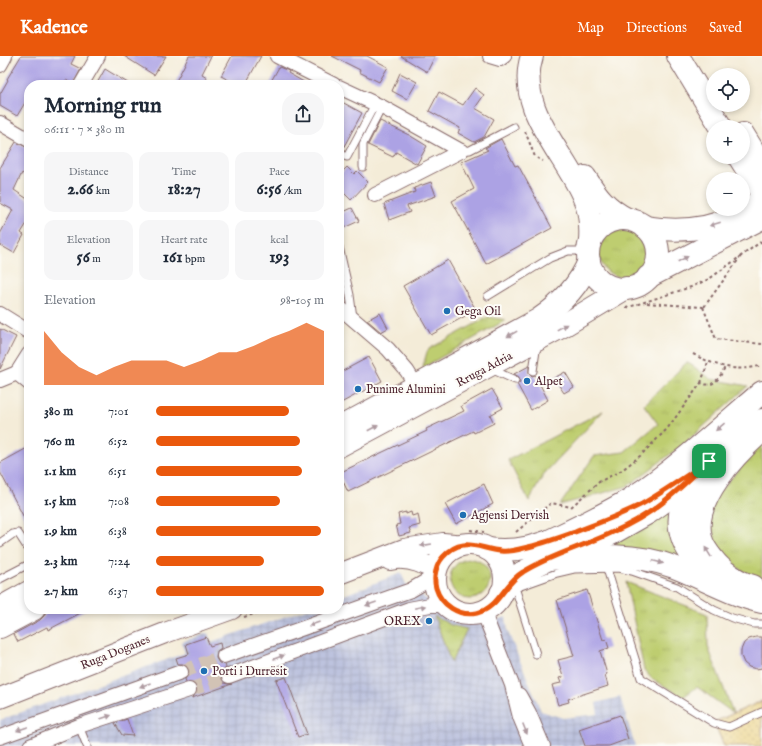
<!DOCTYPE html>
<meta charset="utf-8">
<style>
body{margin:0;font-family:"IM FELL English",serif;background:#f6f6f7;color:#1f2937;height:100vh;display:flex;flex-direction:column;font-size:15px;white-space:nowrap}
*{box-sizing:border-box;margin:0}
p{font-size:13px;color:#747a83}
.icon{flex:none;width:22px;height:22px;fill:none;stroke:currentColor;stroke-width:2;stroke-linecap:round;stroke-linejoin:round}
.map{position:relative;flex:1;overflow:hidden}
.sheet{position:absolute;left:24px;top:24px;width:320px;height:534px;display:flex;flex-direction:column;background:#fff;border-radius:16px;box-shadow:0 2px 6px #0003}
.sheet>*{flex:none}
.tools{position:absolute;left:706px;top:12px;display:grid;gap:8px}
.tools a{display:grid;place-items:center;width:44px;height:44px;border-radius:50%;background:#fff;box-shadow:0 2px 6px #0003;font-size:20px}
.pin{position:absolute;display:grid;place-items:center;width:34px;height:34px;color:#fff;margin:-17px;border-radius:8px;box-shadow:0 2px 6px #0006}
.round{display:grid;place-items:center;flex:none;width:42px;height:42px;border-radius:16px;background:#f6f6f7}
.headline{display:flex;align-items:center;justify-content:space-between;height:68px;padding:0 20px}
h1{font-size:22px;font-weight:800;line-height:30px}
.metrics{display:grid;grid-template-columns:repeat(3,1fr);gap:6px;height:68px;padding:4px 20px}
.metrics div{display:grid;align-content:center;border-radius:10px;background:#f6f6f7;text-align:center}
.metrics b{font-size:17px;font-weight:800}
.metrics small{font-size:11px;font-weight:400}
.metrics p{font-size:11px}
.chart{height:112px;padding:8px 20px}
.chart p{display:flex;justify-content:space-between}
.chart svg{width:100%;height:72px;margin-top:4px;fill:#ea580c;opacity:.7}
ul{padding:0 20px;list-style:none;font-size:13px}
li{display:grid;grid-template-columns:64px 48px 1fr;align-items:center;height:30px}
li i{height:10px;border-radius:5px;background:#ea580c}
header{display:flex;align-items:center;gap:24px;box-sizing:border-box;height:56px;padding:0 20px;background:#ea580c;color:#fff}
header strong{font-size:19px}
nav{display:flex;gap:22px;margin-inline-start:auto;font-size:14px}
.map>svg:first-child{display:block}
.industrial{fill:url(#industrial-grid)}
.grass{fill:url(#grass-tufts);stroke:#84764d}
.sand{fill:url(#sand-dots);stroke:#9c7c64}
.building{fill:#aca2e4}
.lines{fill:none;stroke-linecap:round;stroke-linejoin:round}
.street-tunnel{stroke:#d2c3b5;stroke-width:14;stroke-dasharray:14 7;stroke-linecap:butt}
.lane-casing{stroke:#866768;stroke-width:9}
.street-casing{stroke:#866768;stroke-width:16}
.secondary-casing{stroke:#866768;stroke-width:22}
.primary-casing{stroke:#866768;stroke-width:24}
.highway-casing{stroke:#866768;stroke-width:24}
.path{stroke:#866768;stroke-width:2;stroke-dasharray:3 3;stroke-linecap:butt}
.lane{stroke:#fff;stroke-width:7}
.street{stroke:#fff;stroke-width:14}
.secondary{stroke:#fff;stroke-width:20}
.primary{stroke:#fff;stroke-width:22}
.highway{stroke:#fff;stroke-width:22}
.oneway{fill:#ae9aa0}
.route-casing{stroke:#fff;stroke-width:8}
.route{stroke:#ea580c;stroke-width:5}
.poi-dot{fill:#1f6fb2;stroke:#fdfcf7;stroke-width:1.5}
.labels{text-anchor:middle;stroke-width:4;stroke-linejoin:round;paint-order:stroke}
.poi-label{font-size:12px;fill:#4a1f2b;stroke:#fdfcf7;text-anchor:start}
.street-label{font-size:12px;fill:#4a1f2b;stroke:#fdfcf7}
</style>
<header>
<strong>Kadence</strong>
<nav><a>Map</a><a>Directions</a><a>Saved</a></nav>
</header>
<div class="map">
<svg width="762" height="690" viewBox="0 0 762 690">
<defs>
<pattern id="industrial-grid" width="8" height="8" patternUnits="userSpaceOnUse"><rect width="8" height="8" fill="#bdc3de"/><path d="M0 4h8M4 0v8" fill="none" stroke="#a4a7bf"/></pattern>
<pattern id="grass-tufts" width="24" height="20" patternUnits="userSpaceOnUse"><rect width="24" height="20" fill="#becd6f"/><path d="M3 7l-1-3M5 7V3M7 7l1-3M15 17l-1-3M17 17v-4M19 17l1-3" fill="none" stroke="#a5b060"/></pattern>
<pattern id="sand-dots" width="8" height="8" patternUnits="userSpaceOnUse"><rect width="8" height="8" fill="#eeda9e"/><path d="M2 2h.1M6 6h.1" fill="none" stroke="#cebb88" stroke-width="1.8" stroke-linecap="round"/></pattern>
</defs>
<rect width="100%" height="100%" fill="#fdfcf7"/>
<filter id="ink" filterUnits="userSpaceOnUse"><feTurbulence type="fractalNoise" baseFrequency=".025" numOctaves="2"/><feDisplacementMap in="SourceGraphic" scale="8" xChannelSelector="R" yChannelSelector="G"/><feConvolveMatrix kernelMatrix="1 2 1 2 8 2 1 2 1" color-interpolation-filters="sRGB"/></filter>
<filter id="wash" filterUnits="userSpaceOnUse"><feTurbulence type="fractalNoise" baseFrequency=".012" numOctaves="4" result="noise"/><feDisplacementMap in="SourceGraphic" scale="16" xChannelSelector="R" yChannelSelector="G"/><feGaussianBlur stdDeviation="0.9" result="paint"/><feColorMatrix in="noise" values="0 0 0 0 0 0 0 0 0 0 0 0 0 0 0 0 0 1.4 0 .05"/><feComposite in="paint" operator="in"/></filter>
<g filter="url(#wash)">
<rect width="100%" height="100%" fill="#f4ecd8"/>
<polygon class="industrial" points="401,517 406,528 440,553 482,569 506,561 508,576 541,655 563,662 598,658 596,647 620,641 635,690 0,690 0,664 185,597 181,586 208,577 211,586 306,553 339,553 339,541"/>
<g class="grass">
<circle cx="623" cy="197" r="24"/>
<polygon points="488,261 506,264 424,311 423,310 427,296 429,293"/>
<polygon points="687,306 711,323 748,330 685,387 628,430 560,449 594,400 624,396 658,368 644,349"/>
<polygon points="603,355 544,418 529,445 508,404"/>
<polygon points="762,387 762,526 718,500 707,467 715,441"/>
<polygon points="675,449 691,512 603,494"/>
<circle cx="470" cy="523" r="20"/>
<polygon points="626,526 707,558 708,591 733,657 697,631 683,641 651,622 644,614"/>
<polygon points="434,560 451,569 467,573 451,607"/>
</g>
<polygon class="sand" points="762,645 762,690 724,690 714,666"/>
<g id="blocks">
<g class="building">
<polygon points="21,0 75,0 71,8 81,13 73,28 66,24 63,29 29,29 29,40 17,60 0,50 0,38 8,24 7,23"/>
<polygon points="124,0 166,0 154,19"/>
<polygon points="189,0 211,0 202,18 207,21 203,29 174,29"/>
<polygon points="232,0 261,0 245,29 238,29 221,20"/>
<polygon points="332,0 367,0 388,11 379,26 359,16 360,14"/>
<polygon points="401,0 435,0 427,16"/>
<polygon points="279,11 289,15 288,17 309,29 269,29"/>
<polygon points="105,13 131,29 96,29"/>
<polygon points="400,17 417,26 407,43 392,35"/>
<polygon points="475,32 484,39 475,52 494,63 484,81 474,86 458,77 460,72 429,55 439,36 463,49"/>
<polygon points="342,46 362,57 342,94 339,93 339,52"/>
<polygon points="380,65 409,79 427,90 417,108 396,96 393,101 368,89"/>
<polygon points="501,83 515,110 518,109 552,172 486,208 452,145 474,133 461,106 488,94 485,92"/>
<polygon points="16,86 29,92 29,121 22,117 14,134 29,144 29,164 21,177 24,179 14,197 0,189 0,178 13,154 0,147 0,112"/>
<polygon points="347,111 354,118 357,115 368,126 351,144 339,132 339,119"/>
<polygon points="431,126 436,140 407,150 410,156 389,164 384,148 415,136 414,132"/>
<polygon points="352,152 359,165 339,174 339,158"/>
<polygon points="448,204 476,254 431,279 403,230"/>
<polygon points="380,257 388,272 381,276 367,264"/>
<polygon points="0,273 16,281 0,313"/>
<polygon points="369,301 382,325 339,348 339,317"/>
<polygon points="529,310 529,317 532,320 535,319 548,344 531,354 517,328 520,326 519,321 514,318"/>
<polygon points="565,316 574,331 564,337 554,322"/>
<polygon points="492,333 503,352 490,359 494,367 474,377 473,375 348,436 339,417 427,375 426,373 464,355 461,350"/>
<polygon points="29,391 29,471 0,416 0,407"/>
<polygon points="484,428 493,448 456,468 445,448"/>
<polygon points="406,456 406,458 411,456 412,460 418,458 420,469 409,472 411,477 399,480 396,469 400,468 398,458"/>
<polygon points="587,534 603,584 606,583 609,592 600,595 607,618 605,619 608,630 568,643 569,646 558,649 552,629 561,627 559,622 563,621 558,604 574,600 557,544"/>
<polygon points="49,553 88,553 48,574 47,571 18,586 14,578 40,564 44,560 46,555"/>
<polygon points="206,581 210,590 220,587 221,592 217,595 216,602 219,607 225,608 226,612 222,615 221,623 224,627 228,628 232,628 192,642 197,636 197,631 191,626 186,626 185,623 189,618 189,613 183,608 178,608 176,602 189,598 186,588"/>
<polygon points="756,581 762,581 762,612 756,613 749,611 744,607 741,600 741,594 744,587 749,583"/>
<polygon points="286,621 307,678 298,681 276,624"/>
<polygon points="620,659 628,683 609,690 585,690 579,673"/>
<polygon points="127,663 133,680 122,679 115,667"/>
</g>
</g>
</g>
<g filter="url(#ink)">
<use href="#blocks" fill-opacity="0" stroke="#866768" stroke-width="1"/>
<g class="lines">
<g class="street-tunnel">
<polyline points="181,616 224,600"/>
<polyline points="189,634 229,620"/>
</g>
<defs>
<g id="lane">
<polyline points="461,95 470,94 514,71"/>
<polyline points="339,98 347,101 375,48"/>
<polyline points="363,111 363,88 382,51"/>
<polyline points="339,191 350,239 353,262"/>
<polyline points="488,240 550,202 568,195 588,195"/>
<polyline points="491,313 515,324"/>
<polyline points="533,315 537,288"/>
<polyline points="0,487 13,478 18,477 29,494"/>
<polyline points="607,513 641,622 714,667 729,671 762,656"/>
<polyline points="0,523 29,508"/>
<polyline points="514,528 536,598"/>
<polyline points="515,532 557,517 574,513 619,512 632,515 677,531 714,554 732,562 754,568 762,568"/>
<polyline points="79,670 87,690"/>
</g>
<g id="street">
<polyline points="277,0 334,29"/>
<polyline points="490,0 500,3 504,0"/>
<polyline points="0,9 5,0"/>
<polyline points="81,29 98,0"/>
<polyline points="339,31 382,51 461,95"/>
<polyline points="0,67 29,84"/>
<polyline points="375,139 461,95"/>
<polyline points="339,251 388,293 407,315 417,331"/>
<polyline points="0,258 29,276"/>
<polyline points="17,317 29,298"/>
<polyline points="17,317 29,327"/>
<polyline points="0,324 17,317"/>
<polyline points="483,555 512,629 520,661 532,690"/>
<polyline points="224,600 411,534 435,520"/>
<polyline points="229,620 409,553 430,549 446,549"/>
<polyline points="519,639 529,657 543,690"/>
<polyline points="0,681 181,616"/>
<polyline points="30,690 79,670 189,634"/>
</g>
<g id="secondary">
<path d="M390,504C407,500 422,506 436,515"/>
<polyline points="339,518 404,493 443,487 465,489"/>
<polyline points="0,642 165,577 232,553"/>
</g>
<g id="primary">
<circle cx="623" cy="198" r="35"/>
<path d="M645,171C675,176 708,174 736,160C745,155 753,149 762,143"/>
<polyline points="648,221 762,162"/>
<path d="M339,372L538,264C560,249 579,230 589,205"/>
<polyline points="339,390 563,270 626,232"/>
<circle cx="470" cy="523" r="35"/>
<path d="M487,493C519,497 540,489 569,478"/>
<polyline points="501,537 512,523 523,516 549,503 611,478 648,457 662,447 733,385 762,364"/>
<polyline points="0,552 29,536"/>
<polyline points="0,571 34,553"/>
</g>
<g id="highway">
<path d="M532,0C515,52 564,96 583,140C590,154 591,170 590,185"/>
<polyline points="678,0 721,71"/>
<polyline points="743,78 762,109"/>
<polyline points="739,101 762,138"/>
<path d="M585,121C597,140 606,152 627,163"/>
<path d="M709,405C702,415 694,424 688,435C668,472 686,498 713,523"/>
<path d="M551,484C578,471 606,458 632,442C677,412 721,371 762,336"/>
<path d="M549,503C592,500 633,496 674,511C703,522 731,539 762,546"/>
<path d="M753,530C739,527 721,514 713,503C708,497 703,490 701,482C691,444 736,398 762,375"/>
</g>
</defs>
<use href="#lane" class="lane-casing"/>
<use href="#street" class="street-casing"/>
<use href="#secondary" class="secondary-casing"/>
<use href="#primary" class="primary-casing"/>
<use href="#highway" class="highway-casing"/>
<g class="path">
<polyline points="525,75 535,101 543,105"/>
<polyline points="647,247 703,251"/>
<polyline points="703,251 716,283 762,288"/>
<polyline points="704,251 741,200"/>
<polyline points="626,252 691,231 709,223 762,185"/>
<path d="M693,298C715,310 737,317 762,309"/>
<polyline points="701,327 708,306"/>
<polyline points="470,474 484,476"/>
<path d="M516,476L551,447L571,451L599,426L622,414L640,400L667,373L701,327C714,333 720,321 725,311"/>
<polyline points="244,561 270,553"/>
</g>
<use href="#lane" class="lane"/>
<use href="#street" class="street"/>
<use href="#secondary" class="secondary"/>
<use href="#primary" class="primary"/>
<use href="#highway" class="highway"/>
</g>
<defs><path id="oneway-solid" d="M-6-.8H1V-3.2L6.5 0L1 3.2V.8H-6Z"/></defs>
<g class="oneway">
<use href="#oneway-solid" transform="translate(715 168) rotate(163)"/>
<use href="#oneway-solid" transform="translate(683 203) rotate(-27)"/>
<use href="#oneway-solid" transform="translate(562 271) rotate(-29)"/>
<use href="#oneway-solid" transform="translate(512 278) rotate(151)"/>
<use href="#oneway-solid" transform="translate(720 371) rotate(140)"/>
<use href="#oneway-solid" transform="translate(373 372) rotate(-28)"/>
<use href="#oneway-solid" transform="translate(426 489) rotate(171)"/>
<use href="#oneway-solid" transform="translate(708 496) rotate(-122)"/>
<use href="#oneway-solid" transform="translate(658 506) rotate(15)"/>
<use href="#oneway-solid" transform="translate(371 548) rotate(161)"/>
<use href="#oneway-solid" transform="translate(420 551) rotate(-12)"/>
<use href="#oneway-solid" transform="translate(314 568) rotate(160)"/>
<use href="#oneway-solid" transform="translate(279 601) rotate(-21)"/>
<use href="#oneway-solid" transform="translate(145 629) rotate(160)"/>
<use href="#oneway-solid" transform="translate(106 661) rotate(-19)"/>
<use href="#oneway-solid" transform="translate(22 673) rotate(160)"/>
<use href="#oneway-solid" transform="translate(525 673) rotate(68)"/>
</g>
</g>
<g class="lines" filter="url(#ink)">
<defs>
<path id="route" d="M709,405C694,419 679,434 662,447C647,459 629,469 611,477C582,491 550,499 523,516C504,527 499,552 477,557C459,561 441,549 436,532C433,521 436,509 443,501C462,479 479,493 501,495C509,496 517,494 524,492C542,488 558,482 575,476C598,467 621,459 642,448C665,435 687,419 709,405Z"/>
</defs>
<use href="#route" class="route-casing"/>
<use href="#route" class="route"/>
</g>
<g class="poi-dot">
<circle cx="447" cy="255" r="4"/>
<circle cx="527" cy="325" r="4"/>
<circle cx="358" cy="333" r="4"/>
<circle cx="463" cy="459" r="4"/>
<circle cx="429" cy="565" r="4"/>
<circle cx="204" cy="615" r="4"/>
</g>
<g class="labels">
<g class="poi-label">
<text x="455" y="259">Gega Oil</text>
<text x="535" y="329">Alpet</text>
<text x="366" y="337">Punime Alumini</text>
<text x="471" y="463">Agjensi Dervish</text>
<text x="421" y="569" text-anchor="end">OREX</text>
<text x="212" y="619">Porti i Durrësit</text>
</g>
<g class="street-label">
<text transform="translate(484 313) rotate(-28)" y="4">Rruga Adria</text>
<text transform="translate(115 596) rotate(-22)" y="4">Ruga Doganes</text>
</g>
</g>
</svg>
<div class="tools">
<a><svg class="icon" aria-label="locate" viewBox="0 0 24 24"><circle cx="12" cy="12" r="6"/><path d="M12 2v4M12 18v4M2 12h4M18 12h4"/></svg></a>
<a>+</a>
<a>−</a>
</div>
<div class="pin" style="left:709px;top:405px;background:#1e9e55"><svg class="icon" aria-label="arrive" viewBox="0 0 24 24"><path d="M6 21V4h12l-3 4 3 4H6"/></svg></div>
<section class="sheet">
<div class="headline"><div><h1>Morning run</h1><p>06:11 · 7 × 380 m</p></div><a class="round"><svg class="icon" aria-label="share" viewBox="0 0 24 24"><path d="M12 15V3M7 8l5-5 5 5M5 13v7h14v-7"/></svg></a></div>
<div class="metrics">
<div><p>Distance</p><b>2.66<small> km</small></b></div>
<div><p>Time</p><b>18:27</b></div>
<div><p>Pace</p><b>6:56<small> /km</small></b></div>
</div>
<div class="metrics">
<div><p>Elevation</p><b>56<small> m</small></b></div>
<div><p>Heart rate</p><b>161<small> bpm</small></b></div>
<div><p>kcal</p><b>193</b></div>
</div>
<div class="chart"><p><span>Elevation</span>98–105 m</p>
<svg viewBox="0 0 160 44" preserveAspectRatio="none"><path d="M0 44V11L10 24L20 33L30 38L40 33L50 29L60 29L70 29L80 33L90 29L100 24L110 24L120 20L130 15L140 11L150 6L160 11V44z"/></svg>
</div>
<ul>
<li><b>380 m</b>7:01<i style="width:79%"></i></li>
<li><b>760 m</b>6:52<i style="width:86%"></i></li>
<li><b>1.1 km</b>6:51<i style="width:87%"></i></li>
<li><b>1.5 km</b>7:08<i style="width:74%"></i></li>
<li><b>1.9 km</b>6:38<i style="width:98%"></i></li>
<li><b>2.3 km</b>7:24<i style="width:64%"></i></li>
<li><b>2.7 km</b>6:37<i style="width:100%"></i></li>
</ul>
</section>
</div>
